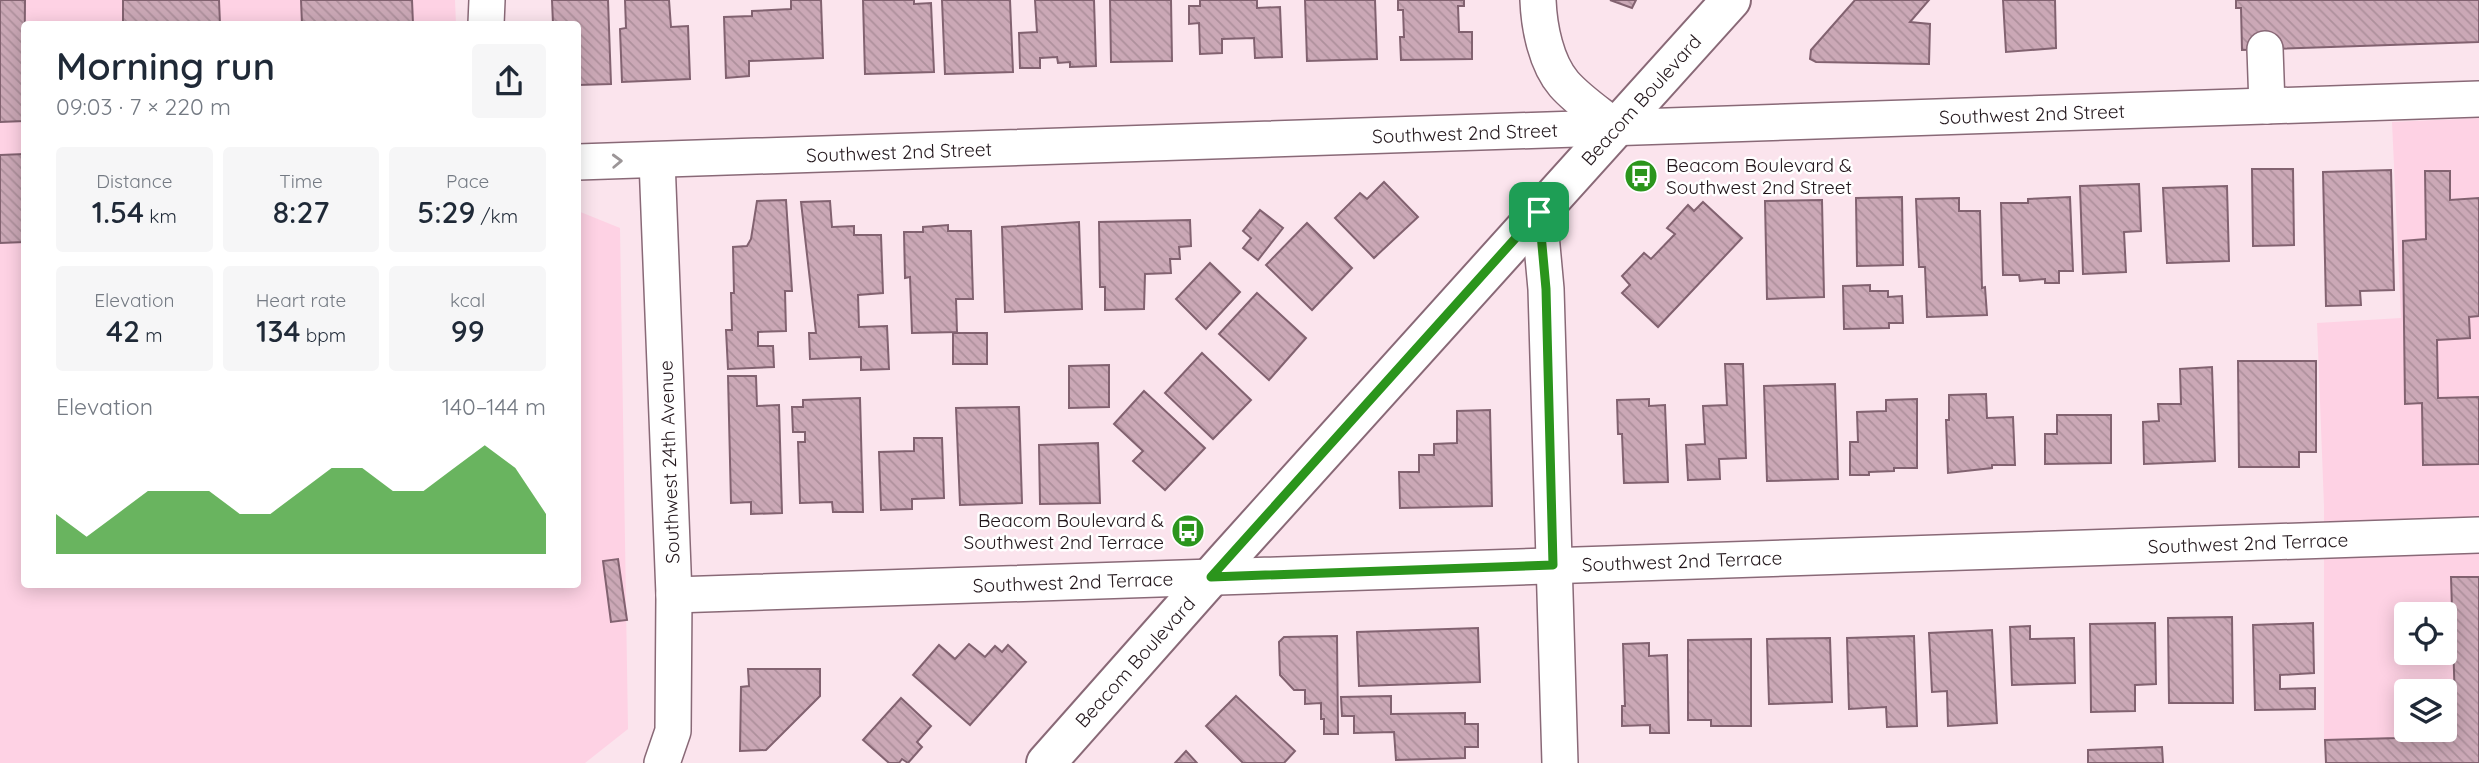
<!DOCTYPE html>
<meta charset="utf-8">
<style>
body{margin:0;font-family:Quicksand,sans-serif;background:#f6f6f7;color:#1f2937;height:100vh;display:flex;flex-direction:column;font-size:26px;white-space:nowrap}
*{box-sizing:border-box;margin:0}
p{font-size:23px;color:#747a83}
.icon{flex:none;width:38px;height:38px;fill:none;stroke:currentColor;stroke-width:2;stroke-linecap:round;stroke-linejoin:round}
.map{position:relative;flex:1;overflow:hidden}
.details{position:absolute;left:21px;top:21px;width:560px;height:567px;display:flex;flex-direction:column;background:#fff;border-radius:7px;box-shadow:0 4px 18px #0003}
.details>*{flex:none}
.fabs{position:absolute;left:2394px;top:602px;display:grid;gap:14px}
.fabs a{display:grid;place-items:center;width:63px;height:63px;border-radius:7px;background:#fff;box-shadow:0 4px 18px #0003;font-size:35px}
.pin{position:absolute;display:grid;place-items:center;width:60px;height:60px;color:#fff;margin:-30px;border-radius:14px;box-shadow:0 4px 10px #0006}
.round{display:grid;place-items:center;flex:none;width:74px;height:74px;border-radius:7px;background:#f6f6f7}
.head{display:flex;align-items:center;justify-content:space-between;height:119px;padding:0 35px}
h1{font-size:38px;font-weight:600;line-height:52px}
.figures{display:grid;grid-template-columns:repeat(3,1fr);gap:10px;height:119px;padding:7px 35px}
.figures div{display:grid;align-content:center;border-radius:7px;background:#f6f6f7;text-align:center}
.figures b{font-size:30px;font-weight:600}
.figures small{font-size:19px;font-weight:400}
.figures p{font-size:19px}
.chart{height:196px;padding:14px 35px}
.chart p{display:flex;justify-content:space-between}
.chart svg{width:100%;height:126px;margin-top:7px;fill:#2b951c;opacity:.7}
.map>svg:first-child{display:block}
.built{fill:#fed2e4;fill-rule:evenodd}
.building{fill:url(#building-back-hatch);stroke:#826270;stroke-width:2}
.lines{fill:none;stroke-linecap:round;stroke-linejoin:round}
.minor-casing{stroke:#896977;stroke-width:38}
.major-casing{stroke:#896977;stroke-width:42}
.minor{stroke:#fff;stroke-width:35}
.major{stroke:#fff;stroke-width:38}
.oneway{stroke:#9c9698}
.route-casing{stroke:#fff;stroke-width:14}
.route{stroke:#2b951c;stroke-width:9}
.labels{text-anchor:middle;stroke-width:5;stroke-linejoin:round;paint-order:stroke}
.street-label{font-size:19px;fill:#22161b;stroke:#fff}
.poi-label{font-size:19px;fill:#22161b;stroke:#fff;text-anchor:start}
</style>
<div class="map">
<svg width="2479" height="763" viewBox="0 0 2479 763">
<defs>
<pattern id="building-back-hatch" width="6" height="6" patternUnits="userSpaceOnUse" patternTransform="scale(1.75)"><rect width="6" height="6" fill="#cba8b6"/><path d="M-1 5l2 2M0 0l6 6M5-1l2 2" fill="none" stroke="#ae909c"/></pattern>
</defs>
<rect width="100%" height="100%" fill="#fbe4ed"/>
<g class="built">
<polygon points="0,0 455,0 456,24 24,24 24,584 578,584 578,211 620,228 628,729 585,763 0,763"/>
<path d="M2479,118V737L2324,741V506L2317,323L2401,318L2392,122ZM2406,614H2445V653H2406ZM2406,691H2445V730H2406Z"/>
</g>
<g class="building">
<polygon points="0,0 25,0 24,121 0,122"/>
<polygon points="123,0 219,0 220,24 123,24"/>
<polygon points="301,0 412,0 413,24 302,24"/>
<polygon points="552,0 608,0 611,84 578,85 578,24 553,24"/>
<polygon points="625,0 669,0 671,27 688,26 690,79 622,82 620,29 626,28"/>
<polygon points="791,0 821,0 823,58 749,61 749,76 726,78 724,17 752,16 752,11 791,9"/>
<polygon points="863,0 914,0 914,4 931,3 934,72 865,74"/>
<polygon points="942,0 1010,0 1013,72 945,74"/>
<polygon points="1035,0 1094,0 1096,66 1070,67 1070,62 1058,63 1057,57 1040,58 1040,68 1020,68 1019,33 1037,32"/>
<polygon points="1110,0 1171,0 1172,61 1111,62"/>
<polygon points="1200,0 1257,0 1257,8 1280,7 1282,57 1255,58 1254,38 1222,39 1222,53 1200,54 1199,23 1189,24 1189,6 1200,6"/>
<polygon points="1305,0 1375,0 1377,59 1307,61"/>
<polygon points="1398,0 1464,0 1464,6 1458,6 1459,32 1472,32 1472,59 1401,60 1400,37 1404,37 1403,10 1398,10"/>
<polygon points="1610,0 1636,0 1632,8"/>
<polygon points="1855,0 1929,0 1910,22 1930,24 1929,64 1816,62 1810,59 1811,50"/>
<polygon points="2003,0 2055,0 2056,48 2006,52"/>
<polygon points="2236,0 2479,0 2479,42 2242,50 2241,8 2236,8"/>
<polygon points="24,154 24,242 0,243 0,155"/>
<polygon points="2252,169 2293,169 2294,245 2253,246"/>
<polygon points="2391,170 2394,290 2360,291 2361,305 2326,306 2323,172"/>
<polygon points="2425,171 2450,171 2450,200 2479,198 2479,316 2469,317 2470,338 2437,340 2438,398 2479,397 2479,464 2423,465 2422,403 2405,404 2403,241 2426,239"/>
<polygon points="1384,182 1418,217 1374,258 1335,218 1360,193 1367,199"/>
<polygon points="2139,184 2141,231 2124,232 2126,272 2083,274 2080,186"/>
<polygon points="2227,186 2229,261 2167,263 2163,188"/>
<polygon points="1902,197 1903,265 1857,266 1856,198"/>
<polygon points="2070,197 2073,271 2059,271 2059,283 2045,283 2045,279 2020,281 2019,275 2003,275 2001,203 2028,203 2028,199"/>
<polygon points="1959,198 1959,211 1980,211 1982,288 1985,287 1987,315 1927,317 1925,267 1919,267 1916,199"/>
<polygon points="786,200 792,291 785,291 786,331 758,332 758,346 773,346 774,367 728,369 726,330 732,330 731,293 734,293 733,247 747,246 751,239 757,201"/>
<polygon points="1822,200 1824,297 1767,299 1765,201"/>
<polygon points="830,201 832,227 854,226 854,235 881,235 883,293 858,295 859,327 887,326 889,369 861,370 861,357 810,359 809,333 816,333 801,202"/>
<polygon points="1703,202 1742,238 1658,327 1622,293 1630,285 1622,276 1644,253 1651,259 1675,234 1667,228 1688,205 1694,211"/>
<polygon points="1260,210 1283,228 1258,260 1243,248 1251,238 1243,231"/>
<polygon points="1190,220 1191,246 1179,247 1180,259 1170,259 1171,273 1145,274 1144,309 1105,310 1105,287 1100,287 1099,222"/>
<polygon points="1079,222 1082,309 1005,312 1002,227"/>
<polygon points="1307,223 1352,268 1312,310 1266,265"/>
<polygon points="948,225 948,231 971,231 973,299 956,299 957,332 912,333 910,277 905,278 904,232 923,232 923,227"/>
<polygon points="1210,263 1240,292 1206,329 1176,299"/>
<polygon points="1870,285 1870,291 1888,291 1888,297 1902,296 1903,323 1889,323 1889,328 1844,329 1843,286"/>
<polygon points="1257,293 1306,338 1269,380 1219,334"/>
<rect x="953" y="333" width="34" height="31"/>
<polygon points="1202,353 1251,400 1213,439 1165,393"/>
<polygon points="2238,361 2316,361 2316,452 2299,452 2299,467 2239,467"/>
<polygon points="1725,364 1743,364 1746,458 1719,459 1720,479 1688,480 1686,445 1705,444 1703,406 1727,405"/>
<polygon points="1109,365 1109,407 1069,408 1069,366"/>
<polygon points="2212,367 2215,461 2144,464 2143,422 2159,421 2158,404 2181,404 2180,369"/>
<polygon points="728,376 756,376 757,406 779,405 782,513 751,514 751,502 731,503"/>
<polygon points="1835,384 1838,479 1767,481 1764,386"/>
<polygon points="1144,391 1205,448 1165,490 1133,461 1143,451 1114,424"/>
<polygon points="1986,394 1987,418 2013,417 2015,465 1992,465 1992,468 1948,473 1946,420 1949,420 1949,395"/>
<polygon points="860,398 863,512 833,512 832,502 800,503 798,442 805,442 805,432 793,432 792,407 803,407 803,400"/>
<polygon points="1649,399 1649,406 1665,405 1668,482 1624,483 1622,434 1618,434 1617,400"/>
<polygon points="1917,399 1917,468 1894,468 1894,471 1869,472 1869,475 1850,475 1850,442 1858,442 1857,412 1886,411 1886,400"/>
<polygon points="1019,407 1022,503 960,505 956,408"/>
<polygon points="1490,410 1492,506 1400,508 1399,472 1419,472 1419,455 1434,455 1434,444 1457,443 1457,411"/>
<polygon points="2057,415 2111,415 2111,463 2045,464 2045,434 2057,434"/>
<polygon points="914,438 942,438 944,498 912,499 912,509 881,510 879,452 914,451"/>
<polygon points="1098,443 1100,503 1040,504 1039,445"/>
<polygon points="618,559 627,620 611,622 603,561"/>
<polygon points="2451,577 2479,577 2479,763 2326,763 2325,740 2397,738 2396,705 2406,705 2406,730 2445,730 2445,704 2455,703"/>
<polygon points="2232,617 2233,703 2169,703 2168,618"/>
<polygon points="2155,623 2156,684 2135,685 2135,711 2091,712 2090,624"/>
<polygon points="2313,623 2314,673 2280,675 2280,689 2315,688 2315,709 2255,710 2253,625"/>
<polygon points="2030,626 2030,639 2074,638 2075,683 2012,685 2010,627"/>
<polygon points="1478,628 1480,682 1359,686 1357,632"/>
<polygon points="1992,630 1997,723 1948,726 1947,691 1932,692 1929,633"/>
<polygon points="1337,636 1338,734 1324,734 1324,719 1321,719 1321,703 1305,704 1305,690 1294,690 1280,675 1279,642 1284,637"/>
<polygon points="1914,636 1917,726 1887,727 1886,707 1849,709 1847,638"/>
<polygon points="1830,638 1832,702 1769,704 1767,639"/>
<polygon points="1751,639 1751,726 1711,726 1711,720 1688,720 1688,640"/>
<polygon points="1649,643 1649,656 1667,655 1669,733 1650,733 1650,725 1622,726 1622,706 1625,706 1623,644"/>
<polygon points="969,644 985,657 995,646 1002,652 1008,645 1026,662 970,725 913,675 939,645 955,659"/>
<polygon points="748,669 820,669 820,696 766,750 740,751 741,687 749,686"/>
<polygon points="1236,696 1295,751 1284,763 1243,763 1206,726"/>
<polygon points="1391,696 1391,714 1465,713 1465,724 1478,724 1478,747 1465,747 1465,758 1396,760 1394,732 1354,733 1354,716 1342,716 1341,697"/>
<polygon points="901,698 931,726 917,742 922,747 908,763 902,759 899,763 889,763 863,740"/>
<polygon points="2162,747 2163,763 2088,763 2088,750"/>
<polygon points="1186,751 1197,763 1175,763"/>
</g>
<g class="lines">
<defs>
<g id="minor">
<path d="M1538,0C1539,27 1546,63 1564,84C1578,100 1599,114 1615,127"/>
<polyline points="486,24 487,0"/>
<polyline points="2265,49 2267,106"/>
<polyline points="657,160 674,595 673,731 662,763"/>
<polyline points="578,162 2479,99"/>
<polyline points="1539,213 1546,289 1560,763"/>
<polyline points="674,595 2479,535"/>
</g>
<polyline id="major" points="1046,763 1226,560 1731,0"/>
</defs>
<use href="#minor" class="minor-casing"/>
<use href="#major" class="major-casing"/>
<use href="#minor" class="minor"/>
<use href="#major" class="major"/>
</g>
<defs><path id="oneway-chevron" d="M-2-3.5L2.5 0L-2 3.5" fill="none" stroke-width="1.6" stroke-linecap="round" stroke-linejoin="round" transform="scale(1.75)"/></defs>
<use class="oneway" href="#oneway-chevron" transform="translate(617 161) rotate(-2)"/>
<g class="lines">
<defs>
<polygon id="route" points="1539,212 1546,289 1553,565 1211,577"/>
</defs>
<use href="#route" class="route-casing"/>
<use href="#route" class="route"/>
</g>
<defs>
<symbol id="bus-disc" viewBox="-11 -11 22 22"><circle r="9.5" fill="#2b951c" stroke="#fff"/><path d="M-5-6H5V4H4V6H2V4H-2V6H-4V4H-5ZM-3.5-4V0h7V-4ZM-3.5 1.2v1.5H-2V1.2ZM2 1.2v1.5H3.5V1.2Z" fill="#fff"/></symbol>
</defs>
<g fill-rule="evenodd">
<use href="#bus-disc" x="1622" y="157" width="38" height="38"/>
<use href="#bus-disc" x="1169" y="512" width="38" height="38"/>
</g>
<g class="labels">
<g class="street-label">
<text transform="translate(1641 100) rotate(-48)" y="7">Beacom Boulevard</text>
<text transform="translate(2032 114) rotate(-2)" y="7">Southwest 2nd Street</text>
<text transform="translate(1465 133) rotate(-2)" y="7">Southwest 2nd Street</text>
<text transform="translate(899 152) rotate(-2)" y="7">Southwest 2nd Street</text>
<text transform="translate(669 462) rotate(-92)" y="7">Southwest 24th Avenue</text>
<text transform="translate(2248 543) rotate(-2)" y="7">Southwest 2nd Terrace</text>
<text transform="translate(1682 561) rotate(-2)" y="7">Southwest 2nd Terrace</text>
<text transform="translate(1073 582) rotate(-2)" y="7">Southwest 2nd Terrace</text>
<text transform="translate(1135 662) rotate(-48)" y="7">Beacom Boulevard</text>
</g>
<g class="poi-label">
<text x="1666" y="172">Beacom Boulevard &amp;<tspan x="1666" dy="22">Southwest 2nd Street</tspan></text>
<text x="1164" y="527" text-anchor="end">Beacom Boulevard &amp;<tspan x="1164" dy="22">Southwest 2nd Terrace</tspan></text>
</g>
</g>
</svg>
<div class="fabs">
<a><svg class="icon" aria-label="locate" viewBox="0 0 24 24"><circle cx="12" cy="12" r="6"/><path d="M12 2v4M12 18v4M2 12h4M18 12h4"/></svg></a>
<a><svg class="icon" aria-label="layers" viewBox="0 0 24 24"><path d="M12 4l9 5-9 5-9-5zM3 14l9 5 9-5"/></svg></a>
</div>
<div class="pin" style="left:1539px;top:212px;background:#1e9e55"><svg class="icon" aria-label="arrive" viewBox="0 0 24 24"><path d="M6 21V4h12l-3 4 3 4H6"/></svg></div>
<section class="details">
<div class="head"><div><h1>Morning run</h1><p>09:03 · 7 × 220 m</p></div><a class="round"><svg class="icon" aria-label="share" viewBox="0 0 24 24"><path d="M12 15V3M7 8l5-5 5 5M5 13v7h14v-7"/></svg></a></div>
<div class="figures">
<div><p>Distance</p><b>1.54<small> km</small></b></div>
<div><p>Time</p><b>8:27</b></div>
<div><p>Pace</p><b>5:29<small> /km</small></b></div>
</div>
<div class="figures">
<div><p>Elevation</p><b>42<small> m</small></b></div>
<div><p>Heart rate</p><b>134<small> bpm</small></b></div>
<div><p>kcal</p><b>99</b></div>
</div>
<div class="chart"><p><span>Elevation</span>140–144 m</p>
<svg viewBox="0 0 160 44" preserveAspectRatio="none"><path d="M0 44V30L10 38L20 30L30 22L40 22L50 22L60 30L70 30L80 22L90 14L100 14L110 22L120 22L130 14L140 6L150 14L160 30V44z"/></svg>
</div>
</section>
</div>
